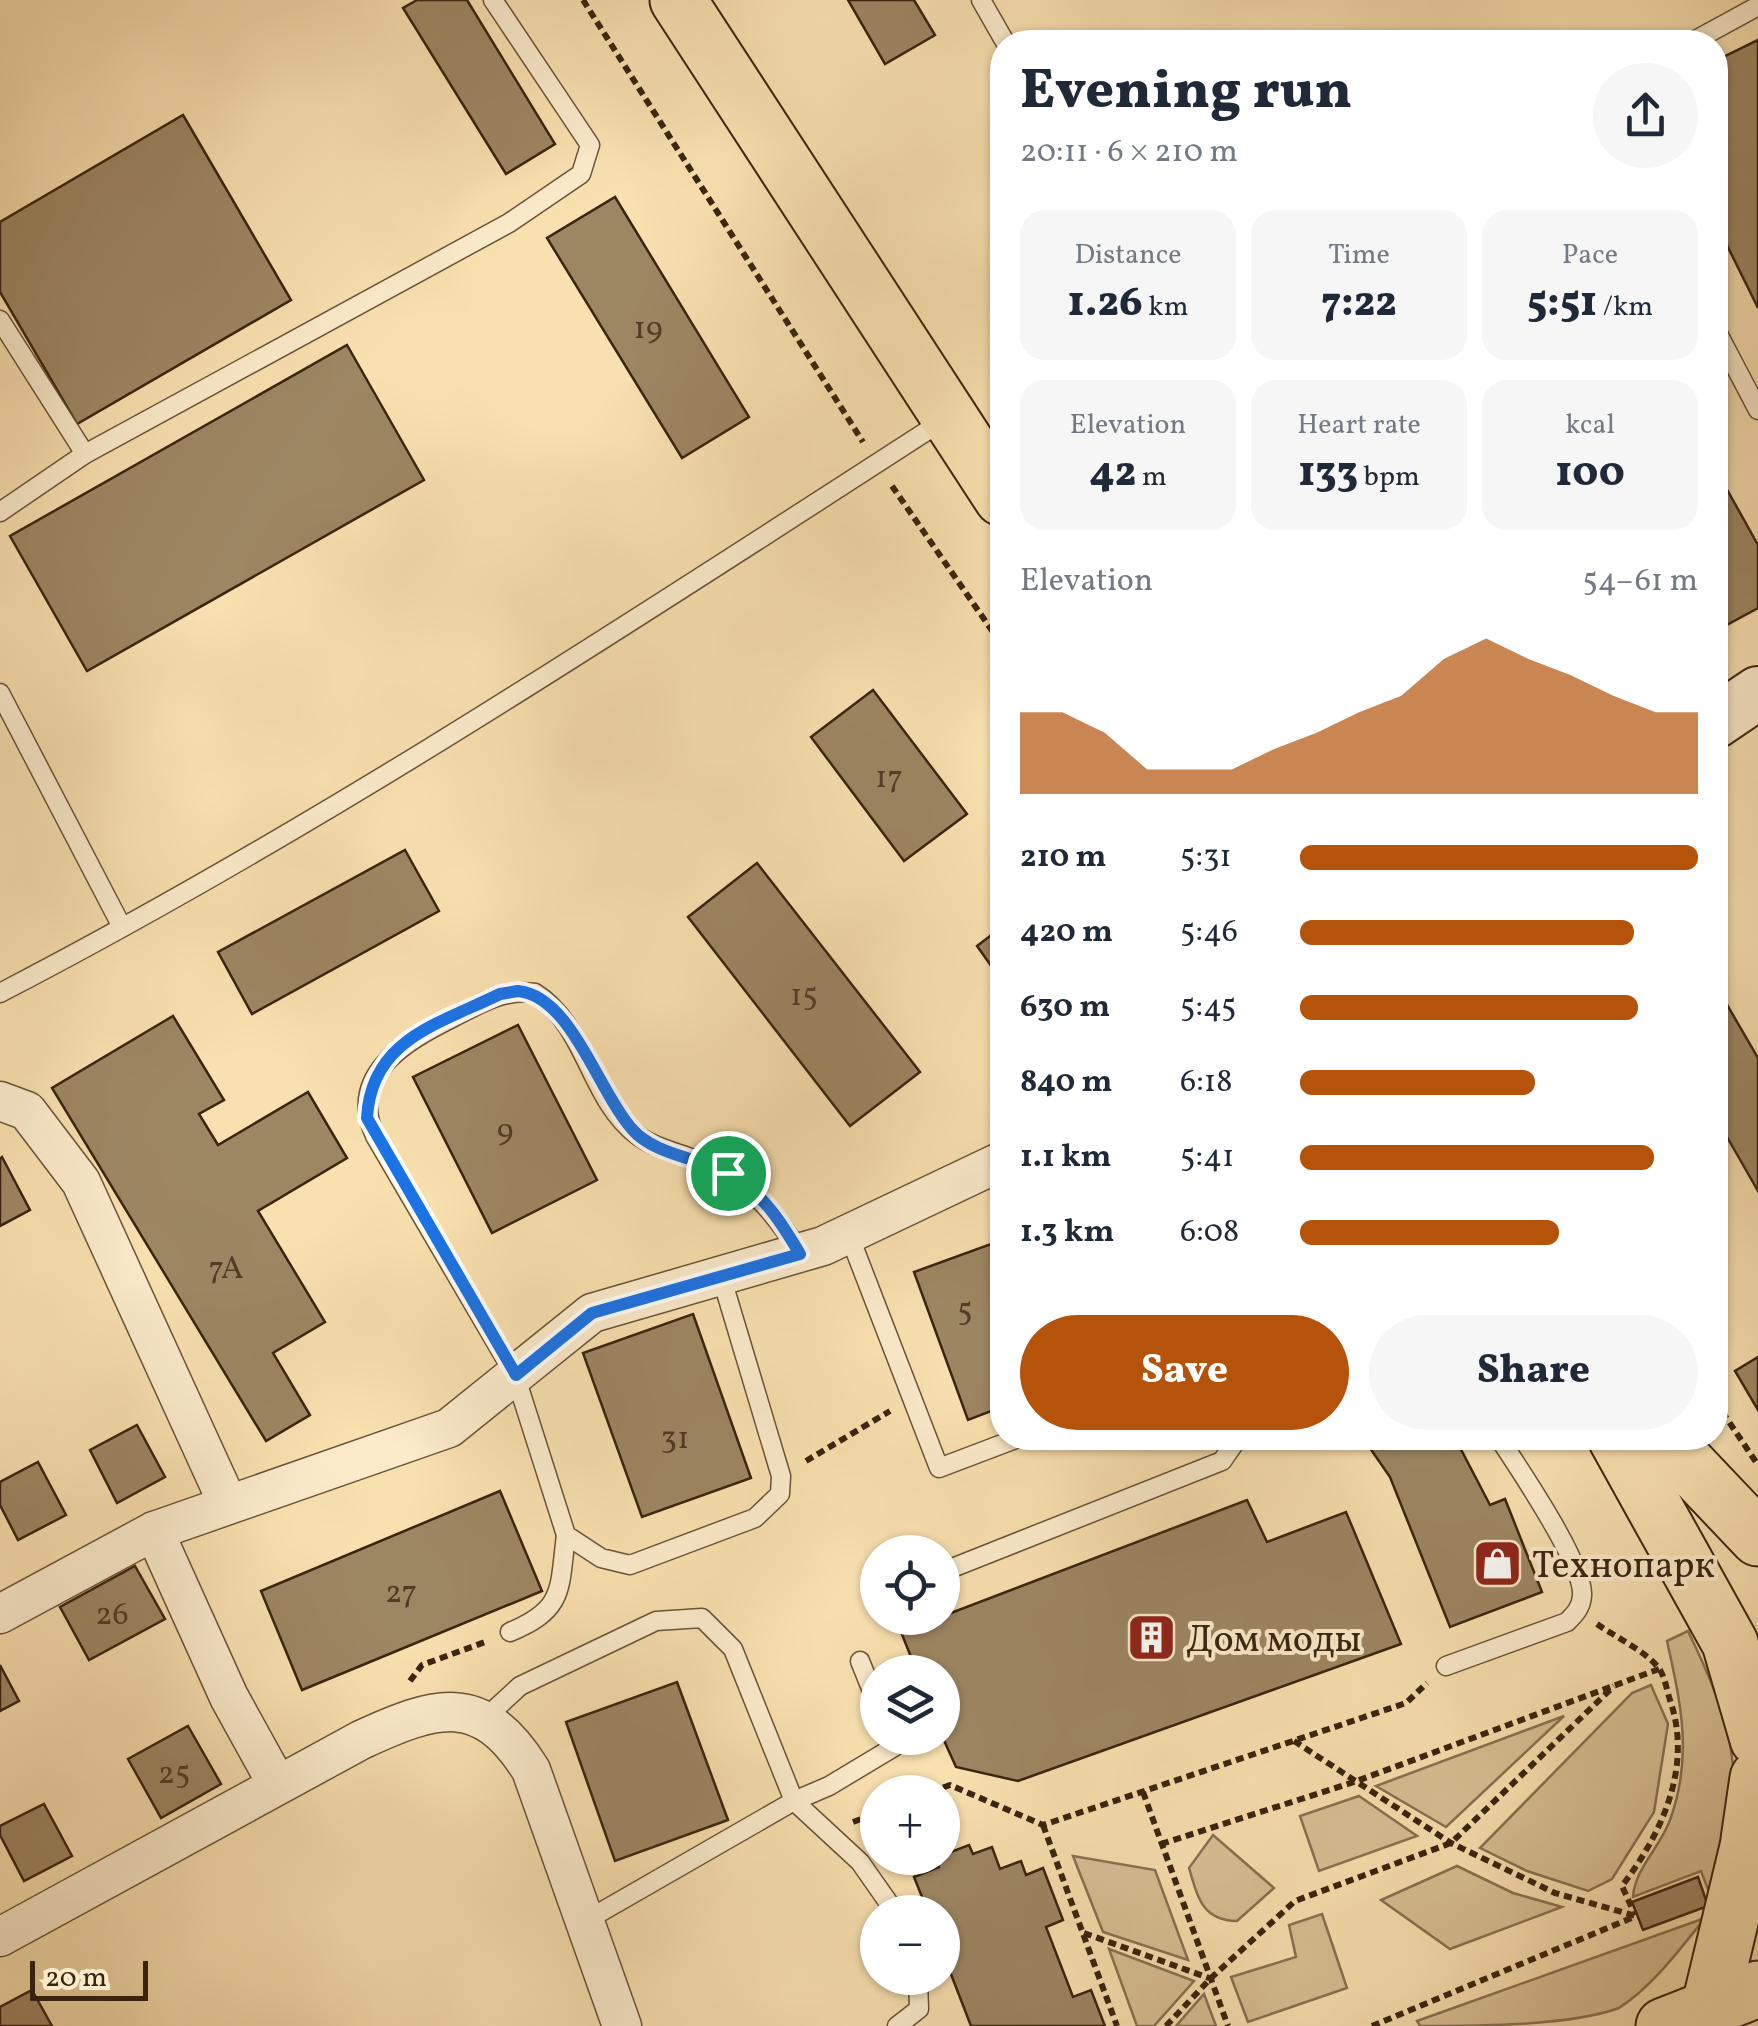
<!DOCTYPE html>
<meta charset="utf-8">
<style>
body{margin:0;font-family:Vollkorn,serif;background:#f6f6f7;color:#1f2937;height:100vh;display:flex;flex-direction:column;font-size:38px;white-space:nowrap}
*{box-sizing:border-box;margin:0}
p{font-size:32px;color:#747a83}
.icon{flex:none;width:55px;height:55px;fill:none;stroke:currentColor;stroke-width:2;stroke-linecap:round;stroke-linejoin:round}
.map{position:relative;flex:1;overflow:hidden}
.side{position:absolute;left:990px;top:30px;width:738px;height:1420px;display:flex;flex-direction:column;background:#fff;border-radius:40px;box-shadow:0 2px 8px #0004}
.side>*{flex:none}
.controls{position:absolute;left:860px;top:1535px;display:grid;gap:20px}
.controls a{display:grid;place-items:center;width:100px;height:100px;border-radius:50%;background:#fff;box-shadow:0 2px 8px #0004;font-size:50px}
.scale{position:absolute;left:30px;bottom:25px;width:118px;box-sizing:border-box;padding-left:10px;border:5px solid #39240f;border-top:0;font-size:28px;line-height:35px;white-space:nowrap;color:#39240f;-webkit-text-stroke:8px #fbebcb;paint-order:stroke}
.pin{position:absolute;display:grid;place-items:center;width:85px;height:85px;color:#fff;margin:-42px;border:5px solid #fff;border-radius:50%;box-shadow:0 2px 10px #0007}
.round{display:grid;place-items:center;flex:none;width:105px;height:105px;border-radius:52px;background:#f6f6f7}
.headline{display:flex;align-items:center;justify-content:space-between;height:170px;padding:0 30px}
h1{font-size:55px;font-weight:800;line-height:75px}
.metrics{display:grid;grid-template-columns:repeat(3,1fr);gap:15px;height:170px;padding:10px 30px}
.metrics div{display:grid;align-content:center;border-radius:25px;background:#f6f6f7;text-align:center}
.metrics b{font-size:42px;font-weight:800}
.metrics small{font-size:28px;font-weight:400}
.metrics p{font-size:28px}
.chart{height:280px;padding:20px 30px}
.chart p{display:flex;justify-content:space-between}
.chart svg{width:100%;height:180px;margin-top:10px;fill:#b45309;opacity:.7}
.action{display:flex;gap:20px;margin-top:auto;padding:20px 30px}
.action a{flex:1;height:115px;border-radius:60px;background:#b45309;color:#fff;font-size:40px;font-weight:800;line-height:115px;text-align:center}
.action a+a{background:#f6f6f7;color:#1f2937}
ul{padding:0 30px;list-style:none;font-size:32px}
li{display:grid;grid-template-columns:160px 120px 1fr;align-items:center;height:75px}
li i{height:25px;border-radius:12px;background:#b45309}
.map>svg:first-child{display:block}
.green{fill:#d8c094;stroke:#887252;stroke-width:2.5}
.building{fill:#9d8662;stroke:#39240f;stroke-width:2.5}
.lines{fill:none;stroke-linecap:round;stroke-linejoin:round}
.lane-casing{stroke:#695337;stroke-width:21}
.street-casing{stroke:#695337;stroke-width:41}
.secondary-casing{stroke:#39240f;stroke-width:56}
.primary-casing{stroke:#39240f;stroke-width:59}
.highway-casing{stroke:#39240f;stroke-width:59}
.path{stroke:#39240f;stroke-width:6;stroke-dasharray:8 5;stroke-linecap:butt}
.lane{stroke:#fbebcb;stroke-width:18}
.street{stroke:#fbebcb;stroke-width:38}
.secondary{stroke:#fbebcb;stroke-width:52}
.primary{stroke:#f9e0af;stroke-width:55}
.highway{stroke:#f9e0af;stroke-width:55}
.route-casing{stroke:#fff;stroke-width:20}
.route{stroke:#1a73e8;stroke-width:12}
.labels{text-anchor:middle;stroke-width:8;stroke-linejoin:round;paint-order:stroke}
.number-label{font-size:32px;fill:#523c24}
.poi-label{font-size:38px;fill:#39240f;stroke:#fbebcb;text-anchor:start}
</style>
<div class="map">
<svg width="1758" height="2026" viewBox="0 0 1758 2026">
<rect width="100%" height="100%" fill="#f9e0af"/>
<filter id="stains"><feTurbulence type="fractalNoise" baseFrequency=".002" numOctaves="4"/><feColorMatrix values="0 0 0 0 .2 0 0 0 0 .09 0 0 0 0 .02 0 0 0 .5 -.17"/></filter>
<radialGradient id="worn" r=".72"><stop offset=".6" stop-color="#630" stop-opacity="0"/><stop offset="1" stop-color="#630" stop-opacity=".3"/></radialGradient>
<g class="green">
<path d="M1688,1631C1713,1683 1736,1735 1734,1794C1733,1828 1719,1866 1712,1900L1701,1871L1633,1897C1635,1868 1660,1848 1670,1820C1693,1757 1681,1704 1667,1641Z"/>
<polygon points="1651,1685 1668,1724 1654,1812 1612,1879 1588,1891 1527,1871 1480,1848 1632,1693"/>
<polygon points="1564,1716 1446,1827 1376,1786"/>
<polygon points="1359,1796 1417,1836 1319,1871 1300,1816"/>
<path d="M1213,1835L1274,1888L1237,1921C1202,1920 1198,1898 1189,1868Z"/>
<polygon points="1073,1856 1155,1870 1188,1960 1103,1932"/>
<polygon points="1457,1866 1513,1893 1562,1907 1450,1949 1381,1900"/>
<polygon points="1322,1914 1347,1988 1248,2022 1231,1977 1296,1957 1289,1925"/>
<path d="M1705,1918C1680,1949 1653,1986 1619,2008C1570,2026 1477,2026 1420,2026L1417,2021Z"/>
<polygon points="1109,1949 1194,1981 1154,2026 1137,2026"/>
<polygon points="1204,1994 1216,2026 1176,2026"/>
</g>
<g class="building">
<polygon points="417,0 467,0 555,144 506,174 403,8"/>
<polygon points="848,0 914,0 935,35 885,64"/>
<polygon points="1758,40 1758,308 1715,221 1715,61"/>
<polygon points="183,115 291,300 77,424 0,292 0,222"/>
<polygon points="615,197 749,417 682,458 547,238"/>
<polygon points="347,345 424,480 87,671 10,536"/>
<polygon points="1715,468 1758,545 1758,608 1721,628 1715,617"/>
<polygon points="873,690 967,814 904,861 811,737"/>
<polygon points="405,850 439,911 252,1014 218,952"/>
<polygon points="757,863 920,1072 850,1126 688,917"/>
<polygon points="1002,927 1002,981 977,946"/>
<polygon points="1715,984 1758,1058 1758,1191 1715,1116"/>
<polygon points="173,1016 224,1100 199,1114 218,1145 308,1092 347,1158 258,1211 325,1322 273,1353 310,1415 266,1441 52,1088"/>
<polygon points="518,1025 597,1180 492,1233 413,1077"/>
<polygon points="2,1157 30,1210 0,1226 0,1159"/>
<polygon points="1002,1240 1002,1407 968,1420 914,1272"/>
<polygon points="693,1314 751,1478 642,1517 583,1353"/>
<polygon points="1758,1357 1758,1410 1735,1371"/>
<polygon points="137,1425 165,1477 117,1503 90,1450"/>
<polygon points="1363,1438 1455,1438 1490,1505 1505,1499 1542,1592 1450,1627 1390,1477"/>
<polygon points="38,1462 66,1515 18,1540 0,1505 0,1482"/>
<polygon points="500,1491 542,1591 302,1690 261,1591"/>
<polygon points="1247,1500 1267,1542 1346,1512 1401,1644 1018,1781 956,1767 942,1736 942,1672 917,1672 901,1632"/>
<polygon points="135,1566 165,1619 89,1660 60,1607"/>
<polygon points="0,1665 19,1701 0,1711"/>
<polygon points="677,1682 728,1820 615,1861 566,1722"/>
<polygon points="188,1726 221,1784 161,1818 128,1759"/>
<polygon points="44,1804 72,1856 24,1881 0,1835 0,1826"/>
<polygon points="969,1845 973,1854 992,1847 1000,1869 1021,1861 1026,1875 1043,1868 1063,1920 1046,1927 1073,1997 1091,1990 1105,2026 971,2026 942,1951 942,1912 928,1912 914,1877 939,1867 935,1858"/>
<polygon points="1698,1877 1708,1906 1643,1930 1632,1902"/>
<polygon points="32,1990 52,2026 0,2026 0,2007"/>
</g>
<g class="lines">
<defs>
<g id="lane">
<polyline points="981,0 1005,42"/>
<polyline points="1692,42 1758,6"/>
<polyline points="0,320 85,454"/>
<polyline points="1715,328 1758,410"/>
<polyline points="0,512 85,454 509,223 581,174 590,145 493,0"/>
<polyline points="0,693 122,927"/>
<path d="M0,993C326,824 635,619 944,420"/>
<polyline points="849,1235 939,1468 1018,1438"/>
<path d="M721,1276L781,1476L780,1494L755,1518L630,1565L601,1558L566,1535L515,1375L375,1136C347,1074 406,1041 454,1017C482,1003 503,989 535,993C586,1025 590,1100 637,1135C653,1147 675,1152 694,1159C746,1179 771,1207 800,1253"/>
<polyline points="942,1572 1222,1461 1238,1438"/>
<path d="M510,1632C565,1609 559,1590 566,1535"/>
<polyline points="860,1661 878,1706"/>
<path d="M1446,1666L1567,1622C1575,1614 1581,1608 1582,1596C1585,1565 1518,1467 1499,1438"/>
<polyline points="482,1721 520,1686 656,1621 702,1618 733,1649 794,1801 587,1920"/>
<polyline points="890,1738 894,1747 829,1786 794,1801 860,1862 895,1912"/>
<polyline points="897,2026 919,2009 918,1978"/>
</g>
<g id="street">
<polyline points="0,1101 27,1111 81,1182 228,1504"/>
<polyline points="154,1531 229,1697 277,1784"/>
<polyline points="0,1614 154,1531 449,1428 592,1313 823,1246 1002,1161"/>
<path d="M0,1937L361,1740C435,1706 481,1690 531,1770L622,2026"/>
</g>
<polyline id="secondary" points="1715,722 1758,693"/>
<polyline id="primary" points="1664,2026 1758,1989"/>
<g id="highway">
<polyline points="678,0 1002,498"/>
<polyline points="1616,1438 1730,1643 1758,1739"/>
<polyline points="1663,1438 1758,1538"/>
<polyline points="1705,2026 1748,1847 1758,1778"/>
</g>
</defs>
<use href="#lane" class="lane-casing"/>
<use href="#street" class="street-casing"/>
<use href="#secondary" class="secondary-casing"/>
<use href="#primary" class="primary-casing"/>
<use href="#highway" class="highway-casing"/>
<g class="path">
<polyline points="583,0 863,442"/>
<polyline points="892,486 1002,645"/>
<polyline points="1715,1401 1758,1465"/>
<polyline points="806,1461 890,1411"/>
<path d="M1597,1624C1615,1637 1648,1652 1660,1670C1665,1678 1667,1691 1670,1700C1693,1767 1662,1833 1622,1886L1635,1915"/>
<polyline points="410,1681 422,1665 485,1642"/>
<polyline points="1294,1741 1451,1843 1555,1893 1636,1916"/>
<polyline points="931,1792 950,1785 1043,1825 1406,1703 1427,1683"/>
<polyline points="1143,1792 1228,2026"/>
<polyline points="853,1822 878,1813"/>
<polyline points="1043,1825 1117,2026"/>
<polyline points="1161,1844 1354,1782 1659,1669"/>
<polyline points="1084,1933 1209,1978"/>
<polyline points="1166,2026 1211,1978 1295,1901 1451,1843 1614,1686"/>
<polyline points="1372,2026 1634,1917"/>
</g>
<use href="#lane" class="lane"/>
<use href="#street" class="street"/>
<use href="#secondary" class="secondary"/>
<use href="#primary" class="primary"/>
<use href="#highway" class="highway"/>
</g>
<g class="lines">
<defs>
<path id="route" d="M518,991C571,996 598,1091 632,1129C654,1155 700,1158 729,1174C763,1193 781,1222 800,1254L592,1313L516,1375L367,1118C371,1039 439,1024 500,994Z"/>
</defs>
<use href="#route" class="route-casing"/>
<use href="#route" class="route"/>
</g>
<defs>
<symbol id="shop-square" viewBox="-11 -11 22 22"><rect x="-9" y="-9" width="18" height="18" rx="4" fill="#8f2418" stroke="#fbebcb"/><path d="M-5-2.5h2.3a2.7 3.5 0 0 1 5.4 0H5L5.5 6h-11ZM-1.5-2.5h3a1.5 2.3 0 0 0-3 0Z" fill="#fff"/></symbol>
<symbol id="building-square" viewBox="-11 -11 22 22"><rect x="-9" y="-9" width="18" height="18" rx="4" fill="#8f2418" stroke="#fbebcb"/><path d="M-4-6H4V6H1V3H-1V6H-4ZM-2.5-4.3h1.7v1.8h-1.7ZM.8-4.3h1.7v1.8H.8ZM-2.5-1h1.7V.8h-1.7ZM.8-1h1.7V.8H.8Z" fill="#fff"/></symbol>
</defs>
<g fill-rule="evenodd">
<use href="#shop-square" x="1470" y="1536" width="55" height="55"/>
<use href="#building-square" x="1124" y="1610" width="55" height="55"/>
</g>
<g class="labels">
<g class="number-label">
<text x="648" y="338">19</text>
<text x="889" y="787">17</text>
<text x="804" y="1005">15</text>
<text x="505" y="1140">9</text>
<text x="226" y="1278">7А</text>
<text x="965" y="1320">5</text>
<text x="675" y="1448">31</text>
<text x="401" y="1602">27</text>
<text x="112" y="1624">26</text>
<text x="174" y="1783">25</text>
</g>
<g class="poi-label">
<text x="1532" y="1577">Технопарк</text>
<text x="1186" y="1651">Дом моды</text>
</g>
</g>
<rect width="100%" height="100%" filter="url(#stains)"/>
<rect width="100%" height="100%" fill="url(#worn)"/>
</svg>
<div class="controls">
<a><svg class="icon" aria-label="locate" viewBox="0 0 24 24"><circle cx="12" cy="12" r="6"/><path d="M12 2v4M12 18v4M2 12h4M18 12h4"/></svg></a>
<a><svg class="icon" aria-label="layers" viewBox="0 0 24 24"><path d="M12 4l9 5-9 5-9-5zM3 14l9 5 9-5"/></svg></a>
<a>+</a>
<a>−</a>
</div>
<div class="scale">20 m</div>
<div class="pin" style="left:728px;top:1173px;background:#1e9e55"><svg class="icon" aria-label="arrive" viewBox="0 0 24 24"><path d="M6 21V4h12l-3 4 3 4H6"/></svg></div>
<section class="side">
<div class="headline"><div><h1>Evening run</h1><p>20:11 · 6 × 210 m</p></div><a class="round"><svg class="icon" aria-label="share" viewBox="0 0 24 24"><path d="M12 15V3M7 8l5-5 5 5M5 13v7h14v-7"/></svg></a></div>
<div class="metrics">
<div><p>Distance</p><b>1.26<small> km</small></b></div>
<div><p>Time</p><b>7:22</b></div>
<div><p>Pace</p><b>5:51<small> /km</small></b></div>
</div>
<div class="metrics">
<div><p>Elevation</p><b>42<small> m</small></b></div>
<div><p>Heart rate</p><b>133<small> bpm</small></b></div>
<div><p>kcal</p><b>100</b></div>
</div>
<div class="chart"><p><span>Elevation</span>54–61 m</p>
<svg viewBox="0 0 160 44" preserveAspectRatio="none"><path d="M0 44V24L10 24L20 29L30 38L40 38L50 38L60 33L70 29L80 24L90 20L100 11L110 6L120 11L130 15L140 20L150 24L160 24V44z"/></svg>
</div>
<ul>
<li><b>210 m</b>5:31<i style="width:100%"></i></li>
<li><b>420 m</b>5:46<i style="width:84%"></i></li>
<li><b>630 m</b>5:45<i style="width:85%"></i></li>
<li><b>840 m</b>6:18<i style="width:59%"></i></li>
<li><b>1.1 km</b>5:41<i style="width:89%"></i></li>
<li><b>1.3 km</b>6:08<i style="width:65%"></i></li>
</ul>
<div class="action"><a>Save</a><a>Share</a></div>
</section>
</div>
